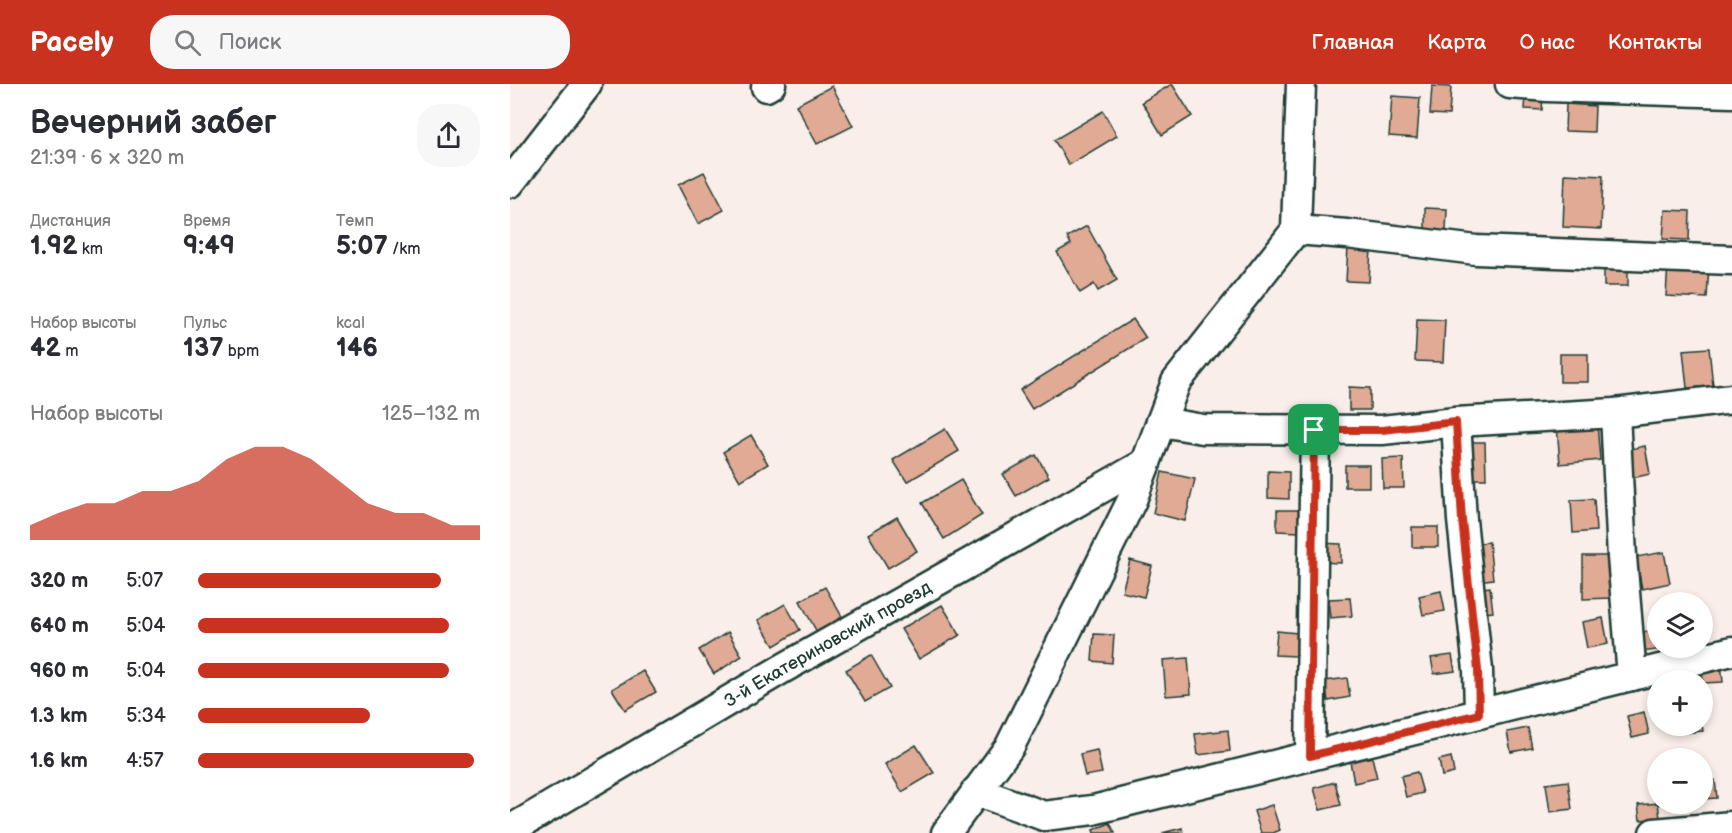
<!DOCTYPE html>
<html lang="ru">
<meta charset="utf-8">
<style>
body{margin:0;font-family:"Balsamiq Sans",sans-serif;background:#f7f7f7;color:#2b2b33;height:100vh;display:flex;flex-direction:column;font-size:22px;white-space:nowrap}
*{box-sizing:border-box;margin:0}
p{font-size:20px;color:#7c7c81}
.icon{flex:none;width:33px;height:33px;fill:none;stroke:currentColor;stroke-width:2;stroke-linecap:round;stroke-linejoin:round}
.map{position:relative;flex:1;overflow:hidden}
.panel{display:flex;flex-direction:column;background:#fff;width:510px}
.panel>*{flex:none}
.fabs{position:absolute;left:1137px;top:508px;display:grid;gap:12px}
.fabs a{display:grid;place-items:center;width:66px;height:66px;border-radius:50%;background:#fff;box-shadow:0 3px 9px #0003;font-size:30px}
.pin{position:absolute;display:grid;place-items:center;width:51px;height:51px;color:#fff;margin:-26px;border-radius:12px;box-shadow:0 3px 9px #0006}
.round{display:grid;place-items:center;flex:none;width:63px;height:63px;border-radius:24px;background:#f7f7f7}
.head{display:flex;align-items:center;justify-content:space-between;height:102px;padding:0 30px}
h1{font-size:33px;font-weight:700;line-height:45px}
.metrics{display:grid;grid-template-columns:repeat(3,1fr);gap:9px;height:102px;padding:6px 30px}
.metrics div{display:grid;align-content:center}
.metrics b{font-size:26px;font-weight:700}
.metrics small{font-size:16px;font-weight:400}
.metrics p{font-size:16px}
.chart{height:168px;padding:12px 30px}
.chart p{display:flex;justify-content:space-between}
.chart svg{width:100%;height:108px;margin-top:6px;fill:#c8321e;opacity:.7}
ul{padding:0 30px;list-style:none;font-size:20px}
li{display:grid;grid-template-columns:96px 72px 1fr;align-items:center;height:45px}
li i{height:15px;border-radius:8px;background:#c8321e}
header{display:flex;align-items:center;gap:36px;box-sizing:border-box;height:84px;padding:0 30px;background:#c8321e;color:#fff}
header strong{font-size:28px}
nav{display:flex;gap:33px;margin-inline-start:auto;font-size:21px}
.search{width:420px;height:54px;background:#f7f7f7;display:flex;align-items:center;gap:15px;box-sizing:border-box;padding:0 21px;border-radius:24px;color:#7c7c81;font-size:22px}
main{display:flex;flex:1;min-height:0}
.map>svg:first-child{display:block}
.building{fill:#e0aa95;stroke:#1f3d34;stroke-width:1.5}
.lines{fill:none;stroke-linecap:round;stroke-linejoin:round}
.minor-casing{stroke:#1f3d34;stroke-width:33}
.minor{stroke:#fff;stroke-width:28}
.route-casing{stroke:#fff;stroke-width:12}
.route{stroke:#c8321e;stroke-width:8}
.labels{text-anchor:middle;stroke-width:5;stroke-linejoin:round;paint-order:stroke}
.street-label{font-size:18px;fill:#1f3d34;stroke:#fff}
</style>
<header>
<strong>Pacely</strong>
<div class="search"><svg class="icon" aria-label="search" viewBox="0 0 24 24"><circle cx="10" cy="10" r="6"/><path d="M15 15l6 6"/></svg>Поиск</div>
<nav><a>Главная</a><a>Карта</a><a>О нас</a><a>Контакты</a></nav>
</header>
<main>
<section class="panel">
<div class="head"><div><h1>Вечерний забег</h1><p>21:39 · 6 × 320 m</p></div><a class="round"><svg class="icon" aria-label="share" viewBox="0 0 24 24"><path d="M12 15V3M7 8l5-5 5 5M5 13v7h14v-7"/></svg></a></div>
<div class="metrics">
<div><p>Дистанция</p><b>1.92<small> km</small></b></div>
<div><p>Время</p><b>9:49</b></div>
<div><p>Темп</p><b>5:07<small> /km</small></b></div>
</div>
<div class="metrics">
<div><p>Набор высоты</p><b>42<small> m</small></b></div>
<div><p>Пульс</p><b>137<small> bpm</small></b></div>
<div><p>kcal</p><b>146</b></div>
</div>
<div class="chart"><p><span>Набор высоты</span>125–132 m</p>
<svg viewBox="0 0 160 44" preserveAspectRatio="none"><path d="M0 44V38L10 33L20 29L30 29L40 24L50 24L60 20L70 11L80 6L90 6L100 11L110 20L120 29L130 33L140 33L150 38L160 38V44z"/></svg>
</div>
<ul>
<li><b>320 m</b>5:07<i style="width:86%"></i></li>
<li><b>640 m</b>5:04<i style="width:89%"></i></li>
<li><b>960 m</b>5:04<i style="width:89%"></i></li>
<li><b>1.3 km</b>5:34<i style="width:61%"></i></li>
<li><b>1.6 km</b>4:57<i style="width:98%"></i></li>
</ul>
</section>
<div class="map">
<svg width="1222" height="749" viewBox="0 0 1222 749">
<rect width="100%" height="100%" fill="#f9eeea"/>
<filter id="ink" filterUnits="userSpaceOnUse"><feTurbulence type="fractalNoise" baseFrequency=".0167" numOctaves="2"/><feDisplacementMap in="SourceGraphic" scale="12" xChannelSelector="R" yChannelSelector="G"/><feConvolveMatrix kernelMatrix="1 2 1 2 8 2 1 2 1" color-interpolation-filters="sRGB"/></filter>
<g filter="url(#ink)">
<g class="building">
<polygon points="662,0 682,32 652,51 632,18"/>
<polygon points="322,2 343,42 307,60 286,21"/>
<polygon points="922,2 941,3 939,31 920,30"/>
<polygon points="1016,10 1033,11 1032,26 1015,25"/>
<polygon points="882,12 910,14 907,54 879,52"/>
<polygon points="1056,20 1085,22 1084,48 1055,47"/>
<polygon points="593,27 607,52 559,81 544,56"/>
<polygon points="194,88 214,126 188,140 168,101"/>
<polygon points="1055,90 1093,92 1091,145 1053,143"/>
<polygon points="915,124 937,125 936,147 915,146"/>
<polygon points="1155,126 1180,127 1179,156 1153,155"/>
<polygon points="577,142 607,196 588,207 584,200 570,209 547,168 561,160 557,153"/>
<polygon points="838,163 861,164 859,198 836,197"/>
<polygon points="1158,179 1199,181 1197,214 1156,212"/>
<polygon points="1118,181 1118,202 1094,202 1094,182"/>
<polygon points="623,235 636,254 522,325 510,306"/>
<polygon points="907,235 935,236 933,278 905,277"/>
<polygon points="1199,264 1203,302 1177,304 1173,266"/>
<rect x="1050" y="270" width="28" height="28"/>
<polygon points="839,303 860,304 860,326 839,326"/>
<polygon points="1087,339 1090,376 1050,380 1047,342"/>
<polygon points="435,345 449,367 397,398 383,376"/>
<polygon points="241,351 258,380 230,397 213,368"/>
<polygon points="951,358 975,358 976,395 952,395"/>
<polygon points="1135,362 1140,390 1122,394 1116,366"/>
<polygon points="526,371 539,393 506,412 493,390"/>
<polygon points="893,374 894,404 873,404 872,375"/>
<rect x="835" y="381" width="24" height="22"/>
<polygon points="758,387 779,388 779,415 758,414"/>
<polygon points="652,388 685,395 675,437 643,429"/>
<polygon points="451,396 472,431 434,455 412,419"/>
<polygon points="1084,415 1086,447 1063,449 1061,416"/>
<polygon points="767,426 790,426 790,448 767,447"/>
<polygon points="387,433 407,467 378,484 358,450"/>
<rect x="902" y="443" width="26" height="20"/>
<polygon points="979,458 983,495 961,498 958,460"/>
<polygon points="808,459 831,460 831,479 807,478"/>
<polygon points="1154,468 1160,499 1132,505 1126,473"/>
<polygon points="1073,472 1100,472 1101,514 1073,515"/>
<polygon points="620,476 642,482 634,513 612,508"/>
<polygon points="315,503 334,536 308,550 290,517"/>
<polygon points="980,503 983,528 965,530 963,505"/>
<polygon points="931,507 935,527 913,531 909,512"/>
<polygon points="840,514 842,532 820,534 818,515"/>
<polygon points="275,520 290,546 264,562 248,536"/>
<polygon points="432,521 450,551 409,575 391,545"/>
<polygon points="1093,534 1098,560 1077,564 1072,538"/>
<polygon points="1148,546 1148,564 1153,565 1125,569 1123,549"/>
<polygon points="767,547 787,549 786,572 765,571"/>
<polygon points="218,548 232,572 204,590 189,566"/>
<polygon points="584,550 604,551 602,579 582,577"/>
<polygon points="361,571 380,604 355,618 336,586"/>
<polygon points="942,571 945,587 924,590 921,574"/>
<polygon points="678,574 681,610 656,612 653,576"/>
<polygon points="1211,579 1213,598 1193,599 1192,581"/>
<polygon points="133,587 146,608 115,626 102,605"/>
<polygon points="837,594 840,613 818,617 815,597"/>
<polygon points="1134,628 1139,650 1122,654 1117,632"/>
<polygon points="1192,640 1193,647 1173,649 1173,642 1192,642"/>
<polygon points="1018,644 1022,664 1001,668 997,648"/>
<polygon points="718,646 720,667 688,671 685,650"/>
<polygon points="406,661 424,689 392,708 375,680"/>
<polygon points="587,666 592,689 575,692 570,670"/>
<polygon points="862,673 867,694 844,699 840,677"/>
<polygon points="941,673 944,689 932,692 929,676"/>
<polygon points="907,688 913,709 896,713 891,692"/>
<polygon points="1205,696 1207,714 1192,715 1192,697"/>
<polygon points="1058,697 1062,725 1040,728 1036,700"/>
<polygon points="825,698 831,721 810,726 804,704"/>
<polygon points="1148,719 1150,734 1130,736 1128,721"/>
<polygon points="762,721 770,746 763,749 751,749 744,727"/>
<polygon points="600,739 605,749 584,749 583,746"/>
<polygon points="672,744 673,749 652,749"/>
</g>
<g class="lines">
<defs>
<g id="minor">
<polyline points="1000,0 1037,3 1222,9"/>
<polyline points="256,3 261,0"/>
<polyline points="0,99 77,0"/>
<polyline points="786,146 837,150 966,166 1222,176"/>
<polyline points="1105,329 1112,473 1122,592"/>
<polyline points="651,338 693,345 872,346 946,338 1105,329 1222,315"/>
<polyline points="946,338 952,436 968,586 969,630"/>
<polyline points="800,672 805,346"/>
<polyline points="466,707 534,732 583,726 1222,567"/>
<path id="s1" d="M0,746L272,585L636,379"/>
<polyline points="436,749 500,662 622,416 666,298 786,146 791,0"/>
<polyline points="1144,749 1222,742"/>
</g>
</defs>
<use href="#minor" class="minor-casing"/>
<use href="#minor" class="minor"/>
</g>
</g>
<g class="lines" filter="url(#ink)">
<defs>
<polygon id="route" points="946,338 952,436 968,586 969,630 800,672 804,346 872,346"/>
</defs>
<use href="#route" class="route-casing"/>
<use href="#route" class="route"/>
</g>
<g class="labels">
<g class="street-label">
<text dy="6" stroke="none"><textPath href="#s1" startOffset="368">3-й Екатериновский проезд</textPath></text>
</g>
</g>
</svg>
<div class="fabs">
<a><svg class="icon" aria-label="layers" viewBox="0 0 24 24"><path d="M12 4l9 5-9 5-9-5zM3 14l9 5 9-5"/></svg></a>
<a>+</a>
<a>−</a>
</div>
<div class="pin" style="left:804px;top:346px;background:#1e9e55"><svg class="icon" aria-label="arrive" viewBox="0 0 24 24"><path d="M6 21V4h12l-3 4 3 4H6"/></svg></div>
</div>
</main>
